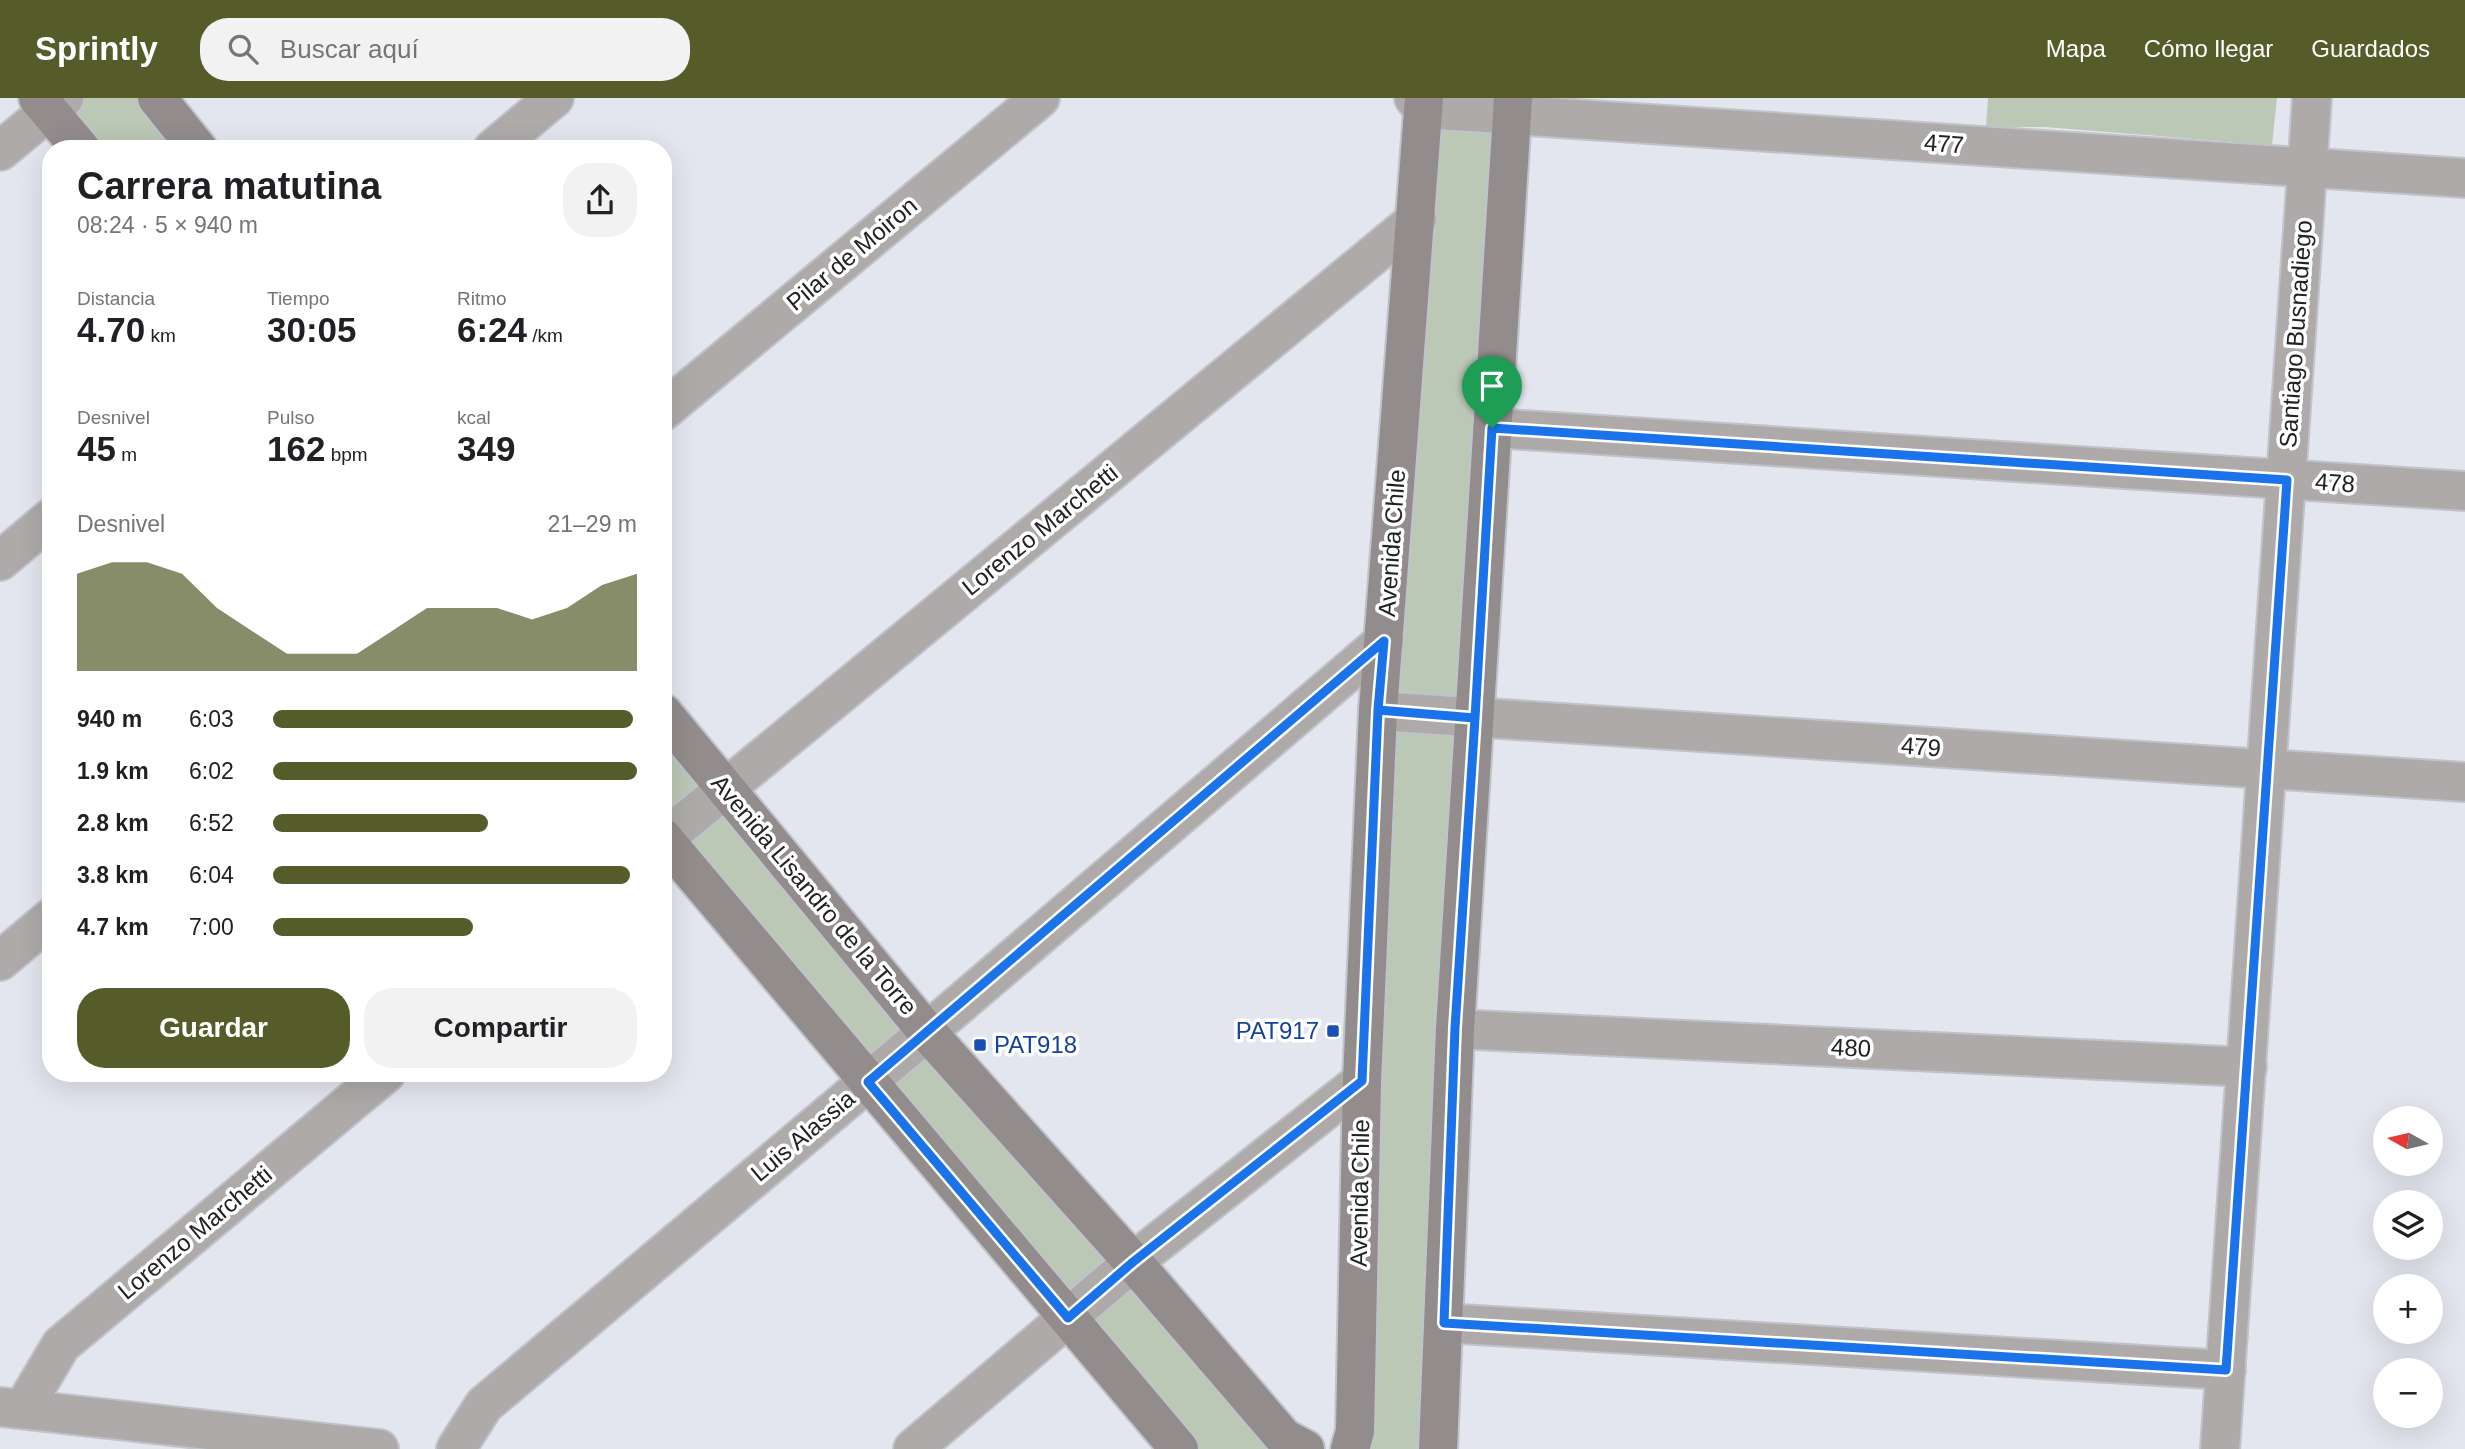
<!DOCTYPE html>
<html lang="es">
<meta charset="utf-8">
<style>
body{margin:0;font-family:Arial,sans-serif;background:#f2f2f2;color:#202124;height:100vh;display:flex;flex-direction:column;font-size:26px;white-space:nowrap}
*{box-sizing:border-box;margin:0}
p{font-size:23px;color:#757577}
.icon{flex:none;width:38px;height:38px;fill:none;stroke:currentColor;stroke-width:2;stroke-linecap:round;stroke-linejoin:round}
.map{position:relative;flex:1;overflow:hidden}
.panel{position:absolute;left:42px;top:42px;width:630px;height:942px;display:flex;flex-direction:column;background:#fff;border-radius:28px;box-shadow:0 7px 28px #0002}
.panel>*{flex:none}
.needle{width:46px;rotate:278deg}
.fabs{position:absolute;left:2373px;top:1008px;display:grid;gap:14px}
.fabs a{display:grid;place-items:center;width:70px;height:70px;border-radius:50%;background:#fff;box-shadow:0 7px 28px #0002;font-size:35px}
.pin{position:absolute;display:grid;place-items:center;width:60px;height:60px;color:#fff;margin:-72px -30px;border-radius:50% 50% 50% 0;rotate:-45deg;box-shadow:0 0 7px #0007}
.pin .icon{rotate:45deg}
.round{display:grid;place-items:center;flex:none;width:74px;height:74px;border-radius:28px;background:#f2f2f2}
.headline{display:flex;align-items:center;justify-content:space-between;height:119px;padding:0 35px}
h1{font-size:38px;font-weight:700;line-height:52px}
.metrics{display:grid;grid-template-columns:repeat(3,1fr);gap:10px;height:119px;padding:7px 35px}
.metrics div{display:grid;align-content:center}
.metrics b{font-size:35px;font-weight:700}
.metrics small{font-size:19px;font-weight:400}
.metrics p{font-size:19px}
.chart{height:196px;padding:14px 35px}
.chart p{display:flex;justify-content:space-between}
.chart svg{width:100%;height:126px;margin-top:7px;fill:#555c2a;opacity:.7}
.cta{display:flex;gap:14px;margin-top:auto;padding:14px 35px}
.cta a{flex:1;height:80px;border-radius:28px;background:#555c2a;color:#fff;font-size:28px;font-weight:700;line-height:80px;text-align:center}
.cta a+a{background:#f2f2f2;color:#202124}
ul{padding:0 35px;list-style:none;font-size:23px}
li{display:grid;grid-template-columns:112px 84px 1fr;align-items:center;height:52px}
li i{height:18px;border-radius:9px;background:#555c2a}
header{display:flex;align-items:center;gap:42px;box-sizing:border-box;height:98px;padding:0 35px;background:#555c2a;color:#fff}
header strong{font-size:33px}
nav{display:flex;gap:38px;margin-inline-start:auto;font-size:24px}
.search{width:490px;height:63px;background:#f2f2f2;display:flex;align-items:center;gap:18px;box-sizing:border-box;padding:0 24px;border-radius:28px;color:#757577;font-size:26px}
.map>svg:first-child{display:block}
.green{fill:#bbc8b6}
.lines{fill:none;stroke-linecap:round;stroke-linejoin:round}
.street-casing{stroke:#c1c3cb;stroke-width:42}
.secondary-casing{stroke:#c1c3cb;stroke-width:42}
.street{stroke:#aeaaaa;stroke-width:38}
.secondary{stroke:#938c8c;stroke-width:38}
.route-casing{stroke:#fff;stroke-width:14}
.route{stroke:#1a73e8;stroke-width:9}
.transit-dot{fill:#1a4fb4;stroke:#fff;stroke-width:2.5}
.labels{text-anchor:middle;stroke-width:7;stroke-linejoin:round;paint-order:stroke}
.street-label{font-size:24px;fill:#212225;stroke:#fff}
.transit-label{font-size:24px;fill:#164399;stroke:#fff;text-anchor:end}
</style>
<header>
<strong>Sprintly</strong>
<div class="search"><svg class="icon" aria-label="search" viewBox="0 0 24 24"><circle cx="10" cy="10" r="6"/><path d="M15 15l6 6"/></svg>Buscar aquí</div>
<nav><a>Mapa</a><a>Cómo llegar</a><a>Guardados</a></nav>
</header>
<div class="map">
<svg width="2465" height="1351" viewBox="0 0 2465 1351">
<rect width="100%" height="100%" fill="#e4e6ef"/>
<g class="green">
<polygon points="38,0 157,0 198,51 81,51"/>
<polygon points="1424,0 1513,0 1438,1351 1350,1351"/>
<polygon points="1988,0 2277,0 2272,47 2044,29 1986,29"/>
<polygon points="663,615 1305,1351 1179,1351 663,740"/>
</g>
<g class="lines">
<defs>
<g id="street">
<polyline points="1414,0 1424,11 2465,80"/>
<polyline points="493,51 554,0"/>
<polyline points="0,53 64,0"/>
<polyline points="663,313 1040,0"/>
<polyline points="1492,330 2465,393"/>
<polyline points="0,463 51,420"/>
<polyline points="1378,613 2465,684"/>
<polyline points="663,742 1417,121"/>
<polyline points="0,863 51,820"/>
<polyline points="1455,931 2247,969"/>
<polyline points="1444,1225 2226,1272"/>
<polyline points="2,1309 379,1351"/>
<polyline points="23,1311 61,1247 386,975"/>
<polyline points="456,1351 484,1307 927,934 1384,543"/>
<polyline points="913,1351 1133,1164 1362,983"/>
<polyline points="2220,1351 2312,0"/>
</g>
<g id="secondary">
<polyline points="38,0 81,51"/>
<polyline points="157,0 198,51"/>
<polyline points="663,615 927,934 1133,1164 1284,1340 1305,1351"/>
<polyline points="663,740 1179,1351"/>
<polyline points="1350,1351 1355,1333 1362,983 1378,613 1424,0"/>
<polyline points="1438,1351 1455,931 1513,0"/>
</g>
</defs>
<use href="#street" class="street-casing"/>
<use href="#secondary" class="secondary-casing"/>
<use href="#street" class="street"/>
<use href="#secondary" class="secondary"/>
</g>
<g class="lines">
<defs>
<polyline id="route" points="1492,330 1475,620 1378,612 1384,543 868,984 1068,1220 1133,1164 1362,983 1378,612 1475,620 1455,930 1444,1225 2226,1272 2287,382 1492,330"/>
</defs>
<use href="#route" class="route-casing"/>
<use href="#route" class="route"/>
</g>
<g class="transit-dot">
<rect x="1326" y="926" width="14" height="14" rx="3.5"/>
<rect x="973" y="940" width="14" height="14" rx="3.5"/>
</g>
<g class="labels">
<g class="street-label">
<text transform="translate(1944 46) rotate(4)" y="8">477</text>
<text transform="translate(852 156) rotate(-40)" y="8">Pilar de Moiron</text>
<text transform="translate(2296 236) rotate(-86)" y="8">Santiago Busnadiego</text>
<text transform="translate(2335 385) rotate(4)" y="8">478</text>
<text transform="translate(1040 432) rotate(-39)" y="8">Lorenzo Marchetti</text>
<text transform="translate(1392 445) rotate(-86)" y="8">Avenida Chile</text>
<text transform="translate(1921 649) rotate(4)" y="8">479</text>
<text transform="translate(814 797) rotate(50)" y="8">Avenida Lisandro de la Torre</text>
<text transform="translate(1851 950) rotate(3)" y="8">480</text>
<text transform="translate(803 1038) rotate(-40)" y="8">Luis Alassia</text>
<text transform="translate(1360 1095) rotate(-89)" y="8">Avenida Chile</text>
<text transform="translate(195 1135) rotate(-40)" y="8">Lorenzo Marchetti</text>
</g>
<g class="transit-label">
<text x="1319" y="941">PAT917</text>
<text x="994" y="955" text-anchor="start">PAT918</text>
</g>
</g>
</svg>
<div class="fabs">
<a><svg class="needle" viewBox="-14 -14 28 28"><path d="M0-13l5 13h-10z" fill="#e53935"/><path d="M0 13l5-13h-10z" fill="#757577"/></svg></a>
<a><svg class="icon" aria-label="layers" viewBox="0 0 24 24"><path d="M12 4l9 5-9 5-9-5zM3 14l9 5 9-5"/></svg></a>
<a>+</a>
<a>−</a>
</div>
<div class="pin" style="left:1492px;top:330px;background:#1e9e55"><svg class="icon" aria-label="arrive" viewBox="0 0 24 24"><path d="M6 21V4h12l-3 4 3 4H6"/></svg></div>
<section class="panel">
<div class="headline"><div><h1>Carrera matutina</h1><p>08:24 · 5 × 940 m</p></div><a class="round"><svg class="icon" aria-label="share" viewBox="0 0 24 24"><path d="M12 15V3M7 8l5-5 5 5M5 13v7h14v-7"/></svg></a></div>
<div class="metrics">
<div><p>Distancia</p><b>4.70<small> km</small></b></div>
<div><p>Tiempo</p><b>30:05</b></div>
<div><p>Ritmo</p><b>6:24<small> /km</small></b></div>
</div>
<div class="metrics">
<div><p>Desnivel</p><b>45<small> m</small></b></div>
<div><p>Pulso</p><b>162<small> bpm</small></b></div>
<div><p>kcal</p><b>349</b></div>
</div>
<div class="chart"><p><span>Desnivel</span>21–29 m</p>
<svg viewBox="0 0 160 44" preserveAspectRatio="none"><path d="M0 44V10L10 6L20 6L30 10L40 22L50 30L60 38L70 38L80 38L90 30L100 22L110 22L120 22L130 26L140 22L150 14L160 10V44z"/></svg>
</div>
<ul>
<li><b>940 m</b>6:03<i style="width:99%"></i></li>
<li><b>1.9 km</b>6:02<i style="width:100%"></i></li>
<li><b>2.8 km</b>6:52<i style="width:59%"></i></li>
<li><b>3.8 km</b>6:04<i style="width:98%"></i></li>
<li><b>4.7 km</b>7:00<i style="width:55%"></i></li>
</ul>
<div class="cta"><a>Guardar</a><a>Compartir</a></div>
</section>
</div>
